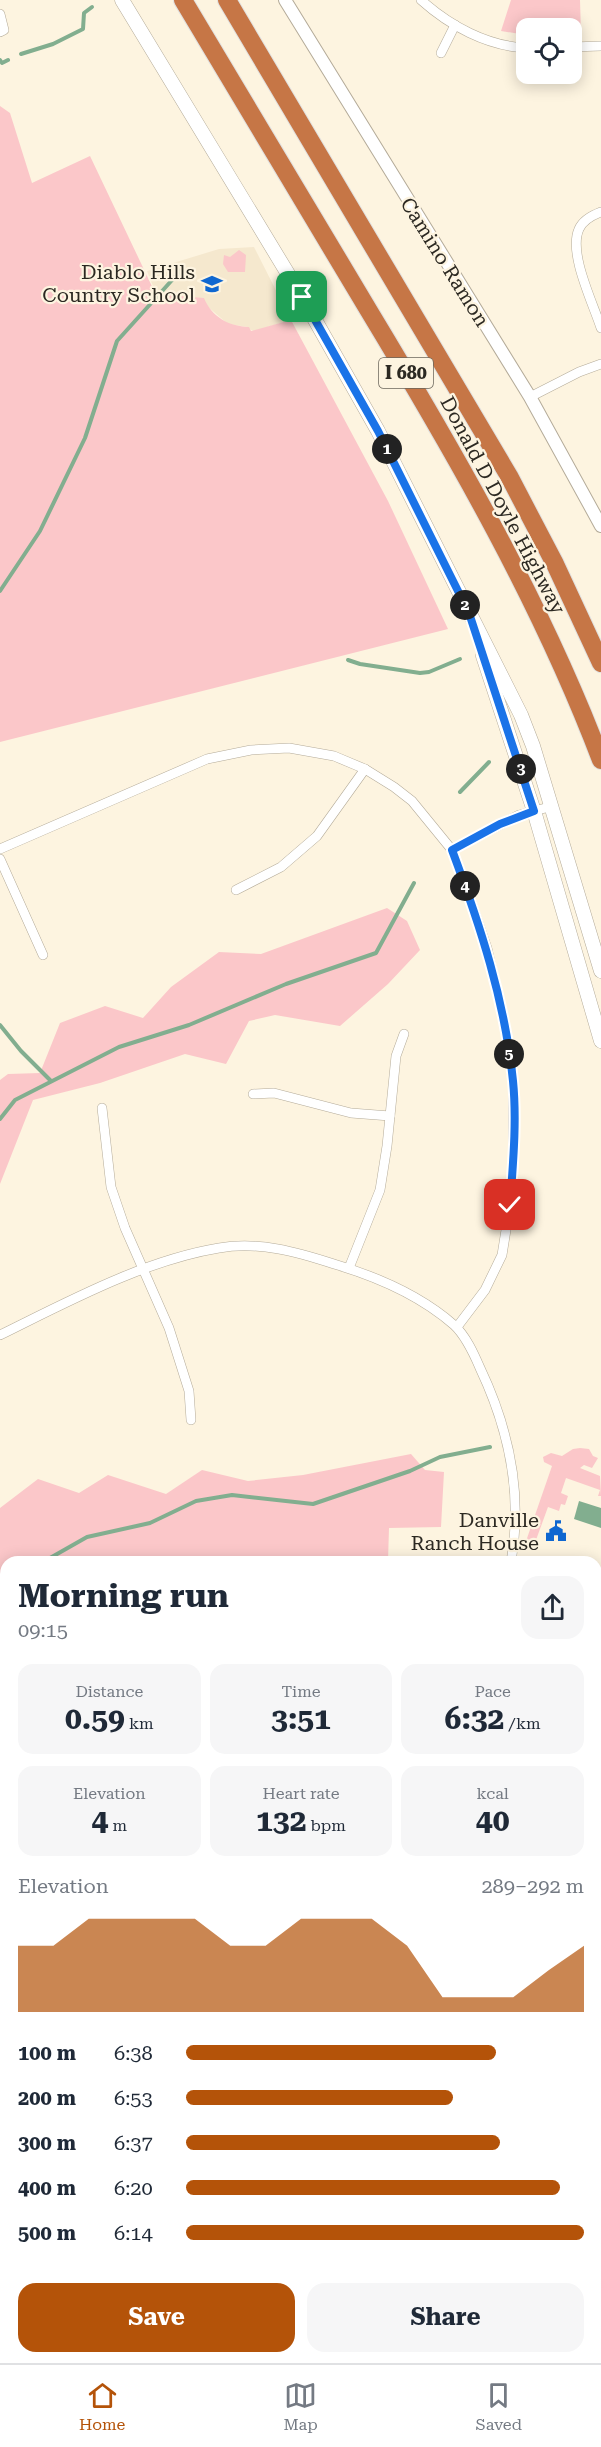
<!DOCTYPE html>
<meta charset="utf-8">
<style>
body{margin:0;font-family:"Roboto Serif",serif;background:#f6f6f7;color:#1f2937;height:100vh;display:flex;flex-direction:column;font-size:22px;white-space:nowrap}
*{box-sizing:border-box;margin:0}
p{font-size:20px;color:#747a83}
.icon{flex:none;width:33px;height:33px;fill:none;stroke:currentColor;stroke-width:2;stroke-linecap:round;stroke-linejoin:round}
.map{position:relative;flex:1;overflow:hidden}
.sheet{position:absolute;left:0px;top:1556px;width:602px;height:808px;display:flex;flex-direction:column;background:#fff;border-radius:18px 18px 0 0;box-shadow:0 3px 15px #0003}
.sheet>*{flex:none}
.tools{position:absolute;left:516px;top:18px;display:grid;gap:12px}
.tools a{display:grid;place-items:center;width:66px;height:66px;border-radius:12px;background:#fff;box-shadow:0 3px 15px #0003;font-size:30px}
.pin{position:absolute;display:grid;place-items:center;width:51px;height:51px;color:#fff;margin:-26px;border-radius:12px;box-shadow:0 3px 9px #0006}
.km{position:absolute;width:30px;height:30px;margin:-15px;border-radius:50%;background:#222;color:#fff;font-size:16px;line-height:30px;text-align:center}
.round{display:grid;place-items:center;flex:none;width:63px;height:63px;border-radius:18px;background:#f6f6f7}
.headline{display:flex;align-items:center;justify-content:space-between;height:102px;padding:0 18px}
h1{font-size:33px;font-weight:700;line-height:45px}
.metrics{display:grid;grid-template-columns:repeat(3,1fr);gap:9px;height:102px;padding:6px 18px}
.metrics div{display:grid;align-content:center;border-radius:15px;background:#f6f6f7;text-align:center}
.metrics b{font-size:30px;font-weight:700}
.metrics small{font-size:16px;font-weight:400}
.metrics p{font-size:16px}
.chart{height:168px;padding:12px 18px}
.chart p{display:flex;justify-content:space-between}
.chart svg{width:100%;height:108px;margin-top:6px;fill:#b45309;opacity:.7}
.primary-button{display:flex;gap:12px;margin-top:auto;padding:12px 18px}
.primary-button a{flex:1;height:69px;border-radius:18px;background:#b45309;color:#fff;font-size:24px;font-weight:700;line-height:69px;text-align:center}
.primary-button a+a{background:#f6f6f7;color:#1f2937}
ul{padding:0 18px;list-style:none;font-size:20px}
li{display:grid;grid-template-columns:96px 72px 1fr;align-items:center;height:45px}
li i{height:15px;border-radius:8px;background:#b45309}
.menu{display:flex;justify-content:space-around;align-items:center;height:84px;border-top:2px solid #e0e1e3;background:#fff;font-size:16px;color:#747a83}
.menu a{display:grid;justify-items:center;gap:3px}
.menu .current{color:#b45309}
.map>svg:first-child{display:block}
.built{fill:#f5e8ce}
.green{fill:#fbc7c9}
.water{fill:#82ae8f}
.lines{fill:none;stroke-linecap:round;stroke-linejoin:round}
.stream{stroke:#82ae8f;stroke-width:4}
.minor-casing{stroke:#b4ab99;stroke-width:10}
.tertiary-casing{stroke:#b4ab99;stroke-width:14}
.secondary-casing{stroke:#b4ab99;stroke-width:15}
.motorway-casing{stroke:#e1e1e0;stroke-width:20}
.minor{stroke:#fff;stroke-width:9}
.tertiary{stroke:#fff;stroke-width:12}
.secondary{stroke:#fff;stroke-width:14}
.motorway{stroke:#c67646;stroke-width:18}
.route-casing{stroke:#fff;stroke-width:12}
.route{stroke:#1a73e8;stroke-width:8}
.labels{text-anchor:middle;stroke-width:4.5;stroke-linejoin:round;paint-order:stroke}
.shield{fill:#fdf4e0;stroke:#6b665b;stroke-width:1.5}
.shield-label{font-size:18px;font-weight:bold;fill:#2c2922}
.street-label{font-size:20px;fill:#2c2922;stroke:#fdf4e0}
.poi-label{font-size:20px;fill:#2c2922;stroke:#fdf4e0;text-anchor:end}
</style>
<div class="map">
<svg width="601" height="2363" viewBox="0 0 601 2363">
<rect width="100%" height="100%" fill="#fdf4e0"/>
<polygon class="built" points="254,247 291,320 254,331 249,329 248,327 228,324 207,306 158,299 147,271 219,249"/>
<g class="green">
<polygon points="511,0 580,0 581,33 572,34 572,28 526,28 526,35 501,31"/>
<path d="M0,106L10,113L32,183L90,156L158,299L169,295L204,298C212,317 228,326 249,327L251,331L291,320L388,501L448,629L0,742Z"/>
<polygon points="239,250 246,255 245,272 228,272 223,264 224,255 230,257"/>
<polygon points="387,908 407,921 420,950 388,984 340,1026 275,1015 249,1021 226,1064 185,1054 100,1083 33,1100 0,1184 0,1080 8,1074 40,1073 60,1023 105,1006 143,1018 171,987 219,952 261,954"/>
<polygon points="580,1448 589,1449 593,1456 598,1458 592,1468 584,1465 580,1468 600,1476 601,1496 598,1496 600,1490 566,1478 561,1493 568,1496 565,1505 561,1504 559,1511 548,1507 536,1540 538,1544 536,1551 524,1547 552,1466 544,1462 543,1457 551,1453 562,1456 573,1449"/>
<polygon points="411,1454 425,1470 444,1472 441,1527 389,1528 388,1561 6,1562 6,2063 0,2055 0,1508 38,1479 79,1493 108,1475 166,1494 202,1470 248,1481 303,1475"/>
<polygon points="596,1662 601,1668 601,1745 596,1745"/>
<polygon points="596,2092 601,2098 601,2363 0,2363 0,2241 6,2241 6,2358 596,2358"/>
</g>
<polygon class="water" points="579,1501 601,1508 601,1528 574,1519"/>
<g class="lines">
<g class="stream">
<polyline points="21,54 53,44 83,29 84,13 92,7"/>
<polyline points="0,60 2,63 8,60"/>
<polyline points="0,591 40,531 85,438 117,341 182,269"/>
<polyline points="348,660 360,664 420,673 429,672 460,659"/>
<polyline points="460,792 489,762"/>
<polyline points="0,1025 21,1051 51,1081"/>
<polyline points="0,1119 15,1100 119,1047 189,1025 286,984 376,953 414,883"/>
<polyline points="43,1562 87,1537 150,1523 196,1501 232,1495 313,1504 410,1471 440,1457 490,1447"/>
<polyline points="0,1579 6,1579"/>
</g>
<defs>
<g id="minor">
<path d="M421,0C450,26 487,46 526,48"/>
<polyline points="0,14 4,30 0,32"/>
<polyline points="572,47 601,46"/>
<polyline points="441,53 455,25"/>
<path d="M601,212C593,215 583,220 579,229C568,253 593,303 601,328"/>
<polyline points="530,397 579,372 601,364"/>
<polyline points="0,849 207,759 251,750 289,748 334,756 365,769 394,787 412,801 452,850 464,881 487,948 504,1021 513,1082 513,1159 510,1205 502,1255 485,1290 457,1327"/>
<polyline points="452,850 519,815 553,806"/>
<polyline points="0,859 43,955"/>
<polyline points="236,890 281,867 317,836 365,769"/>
<polyline points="253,1094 274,1093 351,1113 390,1116"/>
<polyline points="102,1108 111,1187 125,1228 169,1328 189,1391 191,1420"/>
<polyline points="349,1268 380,1190 387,1146 396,1056 404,1034"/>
<path d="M0,1335C67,1302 145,1260 219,1248C259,1241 297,1252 334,1264C378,1277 420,1295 454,1325C466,1336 474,1354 480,1368C509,1429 523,1494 511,1562"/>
<polyline points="596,1643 601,1648"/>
<polyline points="596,1825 601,1833"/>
<polyline points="596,2065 601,2063"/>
</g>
<polyline id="tertiary" points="285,0 530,397 601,526"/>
<g id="secondary">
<polyline points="122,0 302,297 378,431 521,715 533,746 601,971"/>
<polyline points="483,656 534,811 601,1041"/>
</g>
<g id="motorway">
<path d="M183,0C245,104 307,207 369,311C456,455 541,602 601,760"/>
<polyline points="227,0 509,476 555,564 601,663"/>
</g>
</defs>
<use href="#minor" class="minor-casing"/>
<use href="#tertiary" class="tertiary-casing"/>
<use href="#secondary" class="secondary-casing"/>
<use href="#motorway" class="motorway-casing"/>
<use href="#minor" class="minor"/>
<use href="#tertiary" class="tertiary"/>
<use href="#secondary" class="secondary"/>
<use href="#motorway" class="motorway"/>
</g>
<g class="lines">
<defs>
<path id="route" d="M302,297L378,431L469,613L534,811L500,824L452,850C480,925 505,1001 513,1081C517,1121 513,1164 510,1205"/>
</defs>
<use href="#route" class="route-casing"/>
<use href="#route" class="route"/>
</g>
<defs>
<symbol id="school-bare" viewBox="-9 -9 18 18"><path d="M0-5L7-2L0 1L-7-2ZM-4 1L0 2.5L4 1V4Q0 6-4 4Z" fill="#0f67d0" stroke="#fdf4e0" stroke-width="2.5" paint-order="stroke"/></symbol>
<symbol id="civic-bare" viewBox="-9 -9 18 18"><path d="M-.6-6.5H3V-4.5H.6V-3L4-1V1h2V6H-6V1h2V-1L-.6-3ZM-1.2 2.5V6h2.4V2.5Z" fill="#0f67d0" stroke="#fdf4e0" stroke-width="2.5" paint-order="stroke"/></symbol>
</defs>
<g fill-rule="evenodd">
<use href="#school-bare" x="197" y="269" width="30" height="30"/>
<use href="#civic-bare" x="541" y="1516" width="30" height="30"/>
</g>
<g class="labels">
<rect class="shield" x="379" y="358" width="54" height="30" rx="4.5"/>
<g class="shield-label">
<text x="406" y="379">I 680</text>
</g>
<g class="street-label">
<text transform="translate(445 262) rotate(58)" y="7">Camino Ramon</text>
<text transform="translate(503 505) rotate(62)" y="7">Donald D Doyle Highway</text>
</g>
<g class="poi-label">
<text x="195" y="279">Diablo Hills<tspan x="195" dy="23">Country School</tspan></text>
<text x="539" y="1527">Danville<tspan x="539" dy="23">Ranch House</tspan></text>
</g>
</g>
</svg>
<div class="tools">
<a><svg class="icon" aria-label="locate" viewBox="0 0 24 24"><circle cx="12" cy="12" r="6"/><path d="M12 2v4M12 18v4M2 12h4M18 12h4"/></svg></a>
</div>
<div class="pin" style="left:302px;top:297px;background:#1e9e55"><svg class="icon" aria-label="arrive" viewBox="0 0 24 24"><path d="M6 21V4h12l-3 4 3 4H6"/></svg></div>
<div class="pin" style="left:510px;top:1205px;background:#d93025"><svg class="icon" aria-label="check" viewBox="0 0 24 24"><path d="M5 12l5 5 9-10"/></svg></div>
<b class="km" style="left:387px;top:449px">1</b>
<b class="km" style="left:465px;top:605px">2</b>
<b class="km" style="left:521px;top:769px">3</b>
<b class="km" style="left:465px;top:886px">4</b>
<b class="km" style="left:509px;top:1054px">5</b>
<section class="sheet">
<div class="headline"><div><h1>Morning run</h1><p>09:15</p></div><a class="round"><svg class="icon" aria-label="share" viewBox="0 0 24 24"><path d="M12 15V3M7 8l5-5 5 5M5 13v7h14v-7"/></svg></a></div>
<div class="metrics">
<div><p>Distance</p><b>0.59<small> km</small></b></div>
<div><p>Time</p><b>3:51</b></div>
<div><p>Pace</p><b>6:32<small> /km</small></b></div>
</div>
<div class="metrics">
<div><p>Elevation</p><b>4<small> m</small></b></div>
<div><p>Heart rate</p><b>132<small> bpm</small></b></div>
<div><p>kcal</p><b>40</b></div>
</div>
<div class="chart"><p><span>Elevation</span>289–292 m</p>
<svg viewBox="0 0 160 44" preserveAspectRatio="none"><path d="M0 44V17L10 17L20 6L30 6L40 6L50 6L60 17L70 17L80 6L90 6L100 6L110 17L120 38L130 38L140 38L150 27L160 17V44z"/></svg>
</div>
<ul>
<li><b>100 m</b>6:38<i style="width:78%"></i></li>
<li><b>200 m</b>6:53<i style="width:67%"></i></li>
<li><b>300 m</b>6:37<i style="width:79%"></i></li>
<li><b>400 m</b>6:20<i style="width:94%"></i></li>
<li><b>500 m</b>6:14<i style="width:100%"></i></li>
</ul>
<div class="primary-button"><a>Save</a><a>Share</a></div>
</section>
</div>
<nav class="menu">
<a class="current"><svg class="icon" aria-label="home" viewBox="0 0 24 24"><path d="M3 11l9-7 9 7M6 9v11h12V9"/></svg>Home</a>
<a><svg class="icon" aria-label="map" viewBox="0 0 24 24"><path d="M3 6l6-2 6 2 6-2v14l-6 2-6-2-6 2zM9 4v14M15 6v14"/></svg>Map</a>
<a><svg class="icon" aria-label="saved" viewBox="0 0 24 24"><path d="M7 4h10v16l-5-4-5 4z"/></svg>Saved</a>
</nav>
